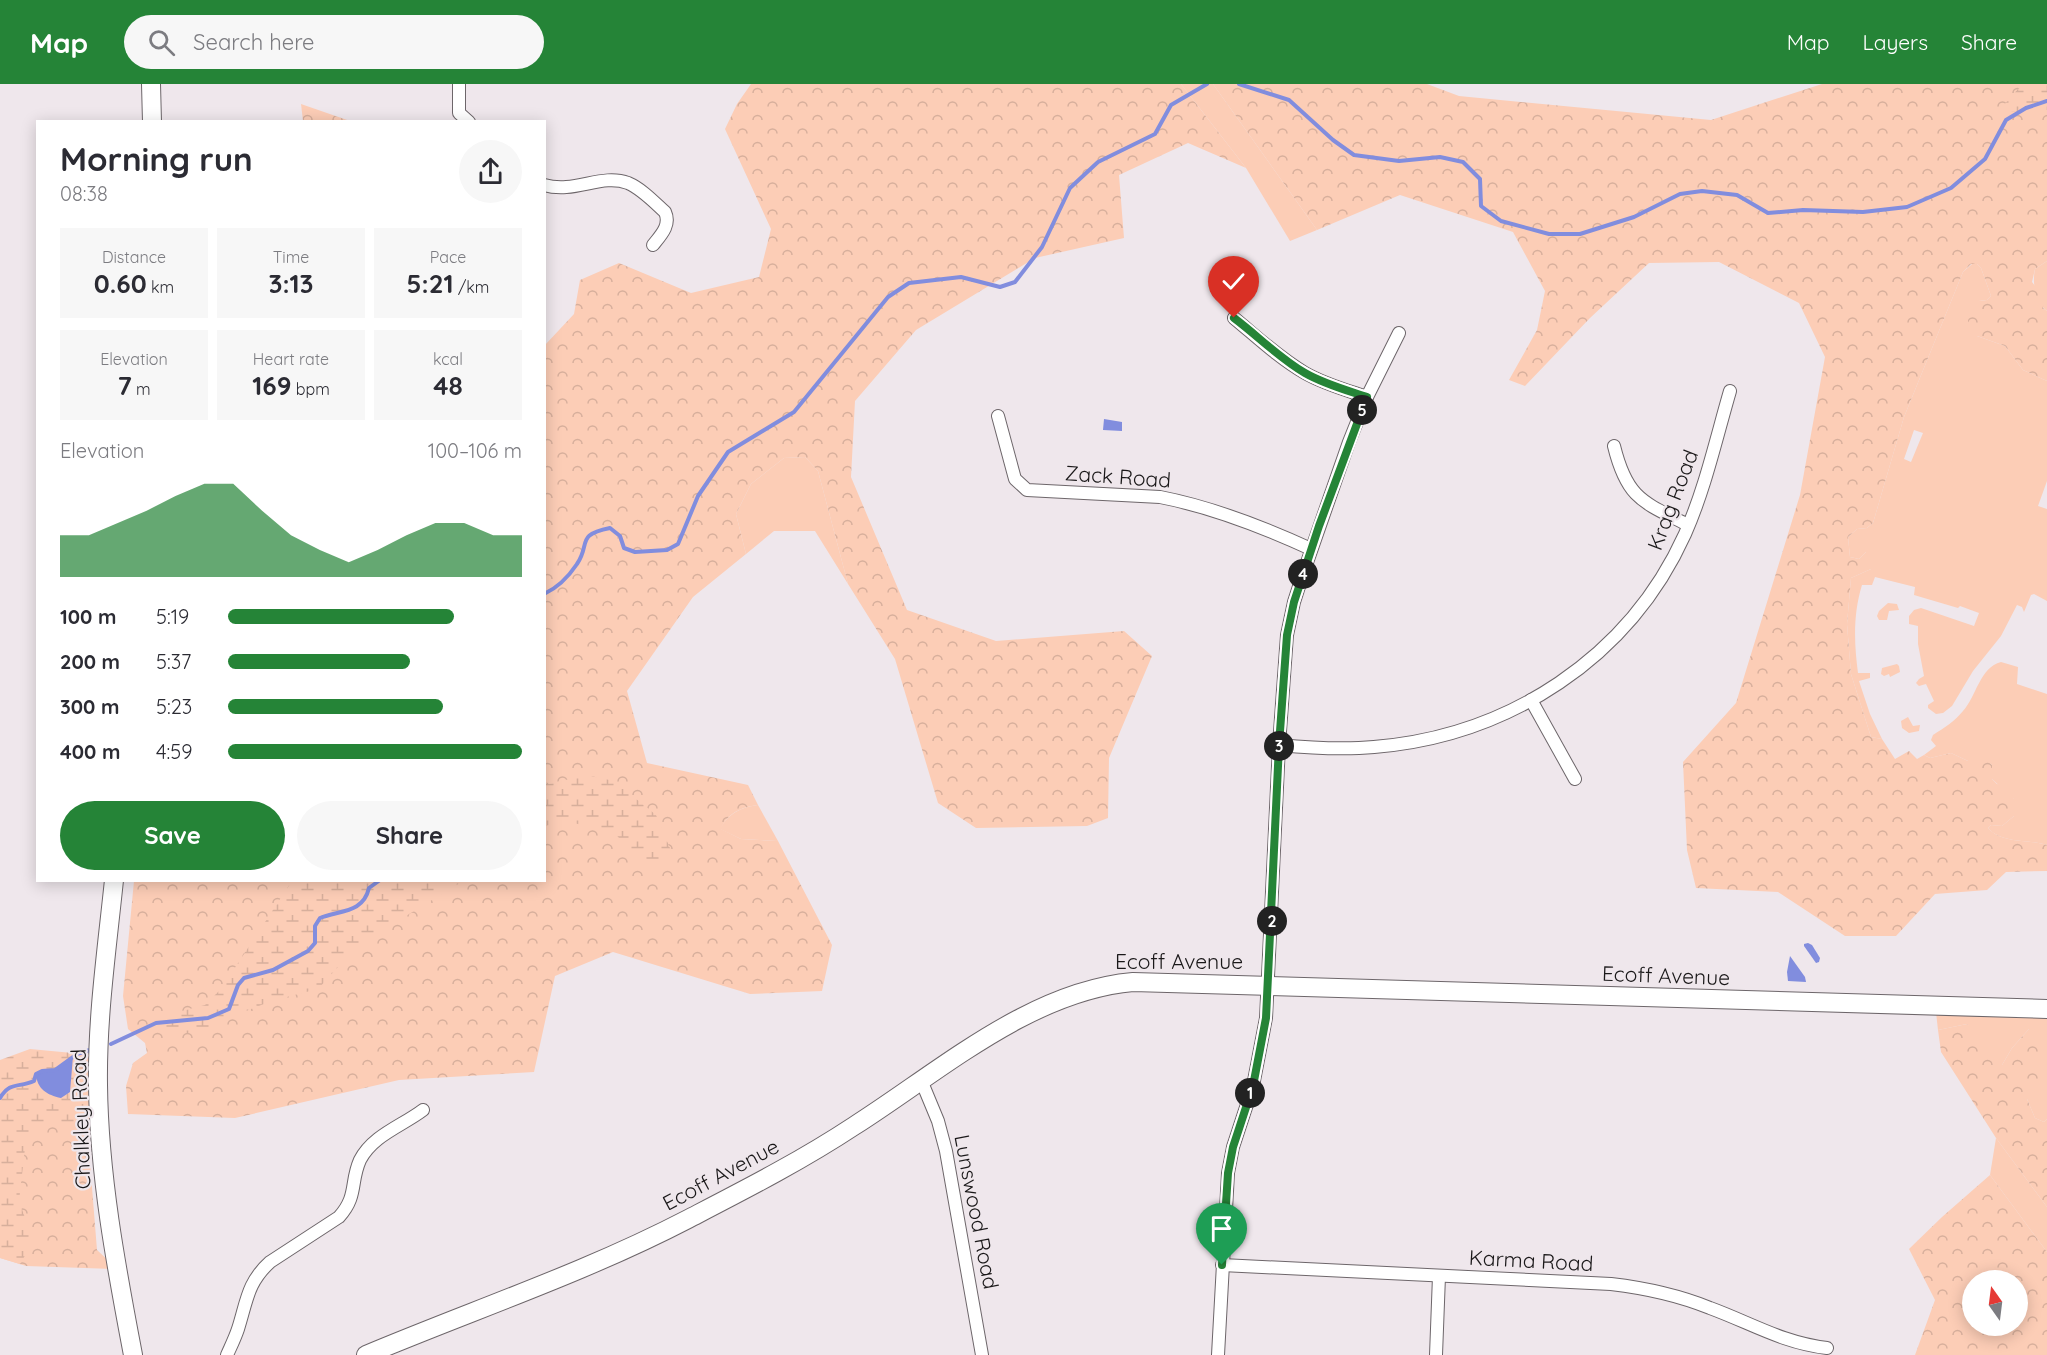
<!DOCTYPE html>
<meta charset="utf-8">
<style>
body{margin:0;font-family:Quicksand,sans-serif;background:#f7f7f7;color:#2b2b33;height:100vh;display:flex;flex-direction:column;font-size:22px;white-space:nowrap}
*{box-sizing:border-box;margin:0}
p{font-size:20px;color:#7c7c81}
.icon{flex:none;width:33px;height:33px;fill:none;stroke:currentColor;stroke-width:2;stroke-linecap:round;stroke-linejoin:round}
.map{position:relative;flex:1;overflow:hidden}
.side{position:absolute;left:36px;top:36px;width:510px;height:762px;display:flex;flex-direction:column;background:#fff;border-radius:0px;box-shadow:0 3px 15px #0003}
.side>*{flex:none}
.needle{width:39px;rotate:346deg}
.buttons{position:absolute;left:1962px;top:1186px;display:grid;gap:12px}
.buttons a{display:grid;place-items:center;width:66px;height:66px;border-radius:50%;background:#fff;box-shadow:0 3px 15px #0003;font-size:30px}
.pin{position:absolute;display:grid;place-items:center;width:51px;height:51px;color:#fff;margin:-62px -26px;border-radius:50% 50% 50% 0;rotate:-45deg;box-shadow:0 0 6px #0007}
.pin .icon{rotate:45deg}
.km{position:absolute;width:30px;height:30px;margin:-15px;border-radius:50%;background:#222;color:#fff;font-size:16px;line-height:30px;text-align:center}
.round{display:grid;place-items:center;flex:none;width:63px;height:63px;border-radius:32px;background:#f7f7f7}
.overview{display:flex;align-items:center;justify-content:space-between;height:102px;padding:0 24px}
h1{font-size:33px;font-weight:700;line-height:45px}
.figures{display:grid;grid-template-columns:repeat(3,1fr);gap:9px;height:102px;padding:6px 24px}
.figures div{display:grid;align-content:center;border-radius:0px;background:#f7f7f7;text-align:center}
.figures b{font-size:26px;font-weight:700}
.figures small{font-size:16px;font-weight:400}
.figures p{font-size:16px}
.chart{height:168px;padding:12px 24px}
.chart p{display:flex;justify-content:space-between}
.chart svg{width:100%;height:108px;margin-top:6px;fill:#258437;opacity:.7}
.primary-button{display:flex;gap:12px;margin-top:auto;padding:12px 24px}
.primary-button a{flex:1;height:69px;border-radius:36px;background:#258437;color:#fff;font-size:24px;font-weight:700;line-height:69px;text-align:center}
.primary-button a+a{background:#f7f7f7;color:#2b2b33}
ul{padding:0 24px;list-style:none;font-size:20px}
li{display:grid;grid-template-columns:96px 72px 1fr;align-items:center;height:45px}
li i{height:15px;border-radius:8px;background:#258437}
header{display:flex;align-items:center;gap:36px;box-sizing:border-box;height:84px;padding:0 30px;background:#258437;color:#fff}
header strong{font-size:28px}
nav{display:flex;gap:33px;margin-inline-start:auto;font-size:21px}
.search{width:420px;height:54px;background:#f7f7f7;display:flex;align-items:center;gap:15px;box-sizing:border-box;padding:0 21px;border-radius:33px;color:#7c7c81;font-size:22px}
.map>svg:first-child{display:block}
.grass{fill:#fccdb6;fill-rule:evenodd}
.forest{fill:url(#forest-crowns);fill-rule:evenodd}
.wetland{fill:url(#wetland-marsh)}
.water{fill:#818dde}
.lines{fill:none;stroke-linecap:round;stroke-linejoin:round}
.stream{stroke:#818dde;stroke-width:4}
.street-casing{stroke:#6d666a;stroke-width:14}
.secondary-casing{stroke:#6d666a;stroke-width:20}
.street{stroke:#fff;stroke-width:12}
.secondary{stroke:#fff;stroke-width:18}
.route-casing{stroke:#fff;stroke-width:12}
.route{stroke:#258437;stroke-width:8}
.labels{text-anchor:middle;stroke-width:4.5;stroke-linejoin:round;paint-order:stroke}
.street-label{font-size:21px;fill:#1a1819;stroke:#efe7ec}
</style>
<header>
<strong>Map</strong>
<div class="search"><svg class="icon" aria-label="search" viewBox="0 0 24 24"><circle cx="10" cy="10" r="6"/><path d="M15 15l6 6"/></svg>Search here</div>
<nav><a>Map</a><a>Layers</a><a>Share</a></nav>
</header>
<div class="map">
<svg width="2047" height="1271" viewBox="0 0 2047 1271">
<defs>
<pattern id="forest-crowns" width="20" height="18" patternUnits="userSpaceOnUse" patternTransform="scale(1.5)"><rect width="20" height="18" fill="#fccdb6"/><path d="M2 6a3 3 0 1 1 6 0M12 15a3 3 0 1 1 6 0" fill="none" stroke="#d7af9c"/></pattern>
<pattern id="wetland-marsh" width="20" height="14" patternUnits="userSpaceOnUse" patternTransform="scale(1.5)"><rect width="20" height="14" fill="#fccdb6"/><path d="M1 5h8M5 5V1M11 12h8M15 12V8" fill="none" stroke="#d7af9c"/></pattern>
</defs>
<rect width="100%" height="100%" fill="#efe7ec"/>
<g class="grass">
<polygon points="1181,0 1213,0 1317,146 1290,157 1246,84"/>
<path d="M2047,177V227C2035,218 2032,198 2035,185Z"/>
<path d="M1972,180H1977L1981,184L1991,212L1987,216L1979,217L1977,252L2005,262L2023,286L2047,297V397L2038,422L2047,425V517L2034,510L2031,511L2024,528L2022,523L2017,521L2001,552L1973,587L1952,622L1943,629L1936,630L1928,624V621L1934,617L1926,600L1919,602L1916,599L1919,595L1924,592L1918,560V542L1909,540V532L1914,526L1921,524L1974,542L1979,529L1960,522L1958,524L1914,511L1915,503L1875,493L1872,501H1862C1853,530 1854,559 1858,589H1870V594L1859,597L1870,630L1882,655L1871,653L1851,590L1847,540L1851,494L1871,485L1866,468L1859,475L1850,473L1848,453L1857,445L1867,444L1873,439L1904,333L1963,188ZM1914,346L1923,349L1911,378L1904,375Z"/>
<polygon points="805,373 818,387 848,500 815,447 774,447 746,470 736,430 751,400 784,374"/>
<polygon points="1888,519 1897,520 1899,526 1889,527 1887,536 1879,536 1877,532 1879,527"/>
<path d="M2001,578L2018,583L2017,600L2047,610V761C2028,755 2002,760 1988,744L1991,741L2002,742L2014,732V715L1992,695V681L1988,678L1968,677L1951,669L1930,674L1924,671L1936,662L1931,656L1933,651C1944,644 1955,637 1963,627C1976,613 1980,583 2001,578Z"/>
<polygon points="1897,580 1899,582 1900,588 1890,593 1889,590 1884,592 1881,590 1882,584"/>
<polygon points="1908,633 1913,642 1920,641 1919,647 1909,649 1902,644 1901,637"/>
<path d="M758,721L778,757L741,755L720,745C728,729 742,723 758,721Z"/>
<polygon points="1936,928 2047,930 2047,1035 2044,1038 2035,1034 2027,1015 2029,945 2012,964 2002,981 1993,981 1967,940 1938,946"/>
<polygon points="1996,1054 2047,1123 2047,1168 1990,1091"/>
</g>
<g class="forest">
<path d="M751,0H1181L1246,84L1188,59L1119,91L1124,154L1035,174L916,246L855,317L851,393L907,526L996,557L1124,547L1152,572L1109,674L1108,734L1087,742L976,744L938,719L895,575L848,500L818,387L805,373L784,374L751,400L736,430L746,470L693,513L627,607L647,679L748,701L758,721C742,723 727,729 721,745L741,755L778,757L832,861L822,907L750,910L613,868L555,892L534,988L399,996L235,1034L128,1030L126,1002L133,979L147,969L145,959L128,945L123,912L134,797L544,796L545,261L574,230L580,196L619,179L691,209L759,193L771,145L725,45L737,20Z"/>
<path d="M1213,0H1427L1459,12L1711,36L1822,0H2047V177L2035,185L2032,198C2039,207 2044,213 2043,224L2047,227V297L2023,286L2005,262L1977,252L1968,237L1970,224L1979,217L1987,216L1991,212L1981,184L1977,180H1971L1963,188L1904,333L1873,439L1867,444L1857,445L1848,453L1850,473L1859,475L1866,468H1871L1878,475L1871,485L1851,494L1847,540L1851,590L1871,653L1882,655L1895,675L1909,667L1917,675L1924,671L1930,674L1951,669L1968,677H1988L1992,681V695L1997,700L2007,702L2014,715V732L2002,742L1991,741L1988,744C2002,760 2029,755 2047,761V787L2006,788L1987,806L1935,810L1896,852H1845L1778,808L1696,804L1687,766L1683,678L1736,619L1800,411L1825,273L1799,219L1719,178L1649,179L1590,234L1525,302L1509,296L1537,246L1545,207L1513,148L1400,111L1317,146Z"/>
<polygon points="301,20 350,37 303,37"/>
<polygon points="1967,940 1990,964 1993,981 2002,981 2012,964 2029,945 2038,944 2041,968 2038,999 2027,1015 2035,1034 2044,1038 2047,1035 2047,1123 1996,1054 1941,968 1938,946"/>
<polygon points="25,1030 87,1041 97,1166 112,1180 113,1185 26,1182 0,1174 0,1089"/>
<path d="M1990,1091L2047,1168V1271H1915L1935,1216L1909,1165L1942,1133ZM1972,1197H2018V1242H1972Z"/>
</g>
<g class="wetland">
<polygon points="2026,0 2047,0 2047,26 2008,28 2003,22 2018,5"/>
<polygon points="586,691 614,697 656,731 672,769 660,783 643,782 613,747 563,737 545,742 545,697 549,700"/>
<polygon points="292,797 463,797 357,862 318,905 271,917 234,932 209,949 163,949 155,944 166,931 205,921 221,905"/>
<polygon points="30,965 94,971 95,1049 74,1040 44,1038 25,1064 19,1117 29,1145 30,1163 20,1180 0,1174 0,976"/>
</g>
<g class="water">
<polygon points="1104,335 1122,338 1122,347 1103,346"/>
<polygon points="1808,859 1812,861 1820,874 1819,878 1816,879 1804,862 1804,860"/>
<polygon points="1790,872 1805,893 1806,898 1788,897 1787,888"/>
<path d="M73,972L70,1008L61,1014C47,1011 37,1005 36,990L42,987L55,986Z"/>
</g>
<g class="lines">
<g class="stream">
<polyline points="1239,0 1289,16 1333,56 1354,71 1399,77 1440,73 1463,78 1480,95 1481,122 1501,137 1549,150 1580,150 1634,133 1680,110 1702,107 1737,111 1768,129 1803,126 1863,128 1907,123 1951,104 1985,75 2006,36 2026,24 2047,17"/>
<path d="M544,510C557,504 569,492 577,480C591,460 575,451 610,444L620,452L624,464L635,468L667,466L678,460L698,412L728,368L794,328L888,213L909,199L961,193L1000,203L1015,198L1042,163L1070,104L1098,78L1155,50L1171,21L1207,0"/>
<path d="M111,960L156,939L208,934L229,925L238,901L244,894L273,886L308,867L315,859V842L320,834C341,826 363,829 369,804L380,796"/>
<path d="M0,1014C10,997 19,1004 34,997L36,990L42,987L55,986L77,970L90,966"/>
</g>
<defs>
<g id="street">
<polyline points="459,0 459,29 469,38"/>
<path d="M544,101C575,110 601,89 628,99C642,105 654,118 665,128C671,141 661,151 653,161"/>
<path d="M1234,234C1257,253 1279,274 1305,289C1324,300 1346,306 1367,313"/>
<path d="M998,332L1015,395L1027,406L1160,413C1212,423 1263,443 1311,465"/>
<path d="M1614,362C1627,415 1643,418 1688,441"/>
<polyline points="1531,616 1575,695"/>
<path d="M1279,661C1311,664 1343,666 1374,663C1509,652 1629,574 1685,450C1705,405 1716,355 1730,307"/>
<polyline points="921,996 938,1037 946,1067 982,1271"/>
<path d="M1222,1181L1611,1200C1645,1204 1678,1211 1710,1224C1751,1239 1783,1259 1827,1264"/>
<path d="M227,1271C231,1262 235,1254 238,1245C247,1217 247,1199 270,1178L339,1133C358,1112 350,1098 360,1076C373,1051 402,1042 423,1026"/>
<polyline points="1218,1271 1228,1089 1233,1063 1253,1002 1266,934 1279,661 1287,551 1294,518 1303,490 1349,358 1367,313 1399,249"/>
<polyline points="1436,1271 1439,1192"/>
</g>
<g id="secondary">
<polyline points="151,0 152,38"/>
<path d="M114,796C107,864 97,933 98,1001C99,1091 116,1182 133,1271"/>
<path d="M366,1271C473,1226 584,1189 688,1135C744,1106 801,1077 854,1042C939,988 1030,907 1133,898L2047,925"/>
</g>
</defs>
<use href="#street" class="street-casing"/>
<use href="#secondary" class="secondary-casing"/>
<use href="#street" class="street"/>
<use href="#secondary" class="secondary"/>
</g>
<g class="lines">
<defs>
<path id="route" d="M1222,1181L1228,1089L1233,1063L1253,1002L1266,934L1279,661L1287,551L1294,518L1319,442L1367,313C1346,306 1324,300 1305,289C1279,274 1258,252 1234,234"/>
</defs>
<use href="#route" class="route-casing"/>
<use href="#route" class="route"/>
</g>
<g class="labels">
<g class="street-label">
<text transform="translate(1118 393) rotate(4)" y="7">Zack Road</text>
<text transform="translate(1673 416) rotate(-69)" y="7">Krag Road</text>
<text x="1179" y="885">Ecoff Avenue</text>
<text transform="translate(1666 892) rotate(2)" y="7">Ecoff Avenue</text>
<text transform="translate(81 1035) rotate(-92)" y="7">Chalkley Road</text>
<text transform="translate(721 1091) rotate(-28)" y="7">Ecoff Avenue</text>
<text transform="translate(976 1128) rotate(79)" y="7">Lunswood Road</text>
<text transform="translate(1531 1177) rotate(3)" y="7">Karma Road</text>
</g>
</g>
</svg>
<div class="buttons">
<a><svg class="needle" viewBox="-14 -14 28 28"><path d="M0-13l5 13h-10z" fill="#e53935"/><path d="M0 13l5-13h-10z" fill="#7c7c81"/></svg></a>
</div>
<div class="pin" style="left:1222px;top:1181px;background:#1e9e55"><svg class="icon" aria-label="arrive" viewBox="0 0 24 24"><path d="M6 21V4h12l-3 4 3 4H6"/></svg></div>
<div class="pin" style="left:1234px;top:234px;background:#d93025"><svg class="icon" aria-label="check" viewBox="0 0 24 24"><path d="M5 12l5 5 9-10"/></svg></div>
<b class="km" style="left:1250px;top:1009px">1</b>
<b class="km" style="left:1272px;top:837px">2</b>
<b class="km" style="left:1279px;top:662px">3</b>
<b class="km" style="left:1303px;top:490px">4</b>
<b class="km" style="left:1362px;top:326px">5</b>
<section class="side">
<div class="overview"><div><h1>Morning run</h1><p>08:38</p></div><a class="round"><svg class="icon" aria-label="share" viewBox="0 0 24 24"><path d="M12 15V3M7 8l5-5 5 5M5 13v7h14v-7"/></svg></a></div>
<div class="figures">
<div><p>Distance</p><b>0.60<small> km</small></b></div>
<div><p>Time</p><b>3:13</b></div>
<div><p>Pace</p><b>5:21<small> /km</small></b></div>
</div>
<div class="figures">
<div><p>Elevation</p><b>7<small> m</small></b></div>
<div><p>Heart rate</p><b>169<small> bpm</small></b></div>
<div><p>kcal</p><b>48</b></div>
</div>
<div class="chart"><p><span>Elevation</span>100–106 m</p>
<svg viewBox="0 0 160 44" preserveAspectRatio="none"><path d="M0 44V27L10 27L20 22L30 17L40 11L50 6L60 6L70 17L80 27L90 33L100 38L110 33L120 27L130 22L140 22L150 27L160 27V44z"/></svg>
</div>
<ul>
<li><b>100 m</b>5:19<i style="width:77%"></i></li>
<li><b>200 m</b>5:37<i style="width:62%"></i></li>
<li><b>300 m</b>5:23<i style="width:73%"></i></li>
<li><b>400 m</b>4:59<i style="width:100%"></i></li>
</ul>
<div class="primary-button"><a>Save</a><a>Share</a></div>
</section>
</div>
